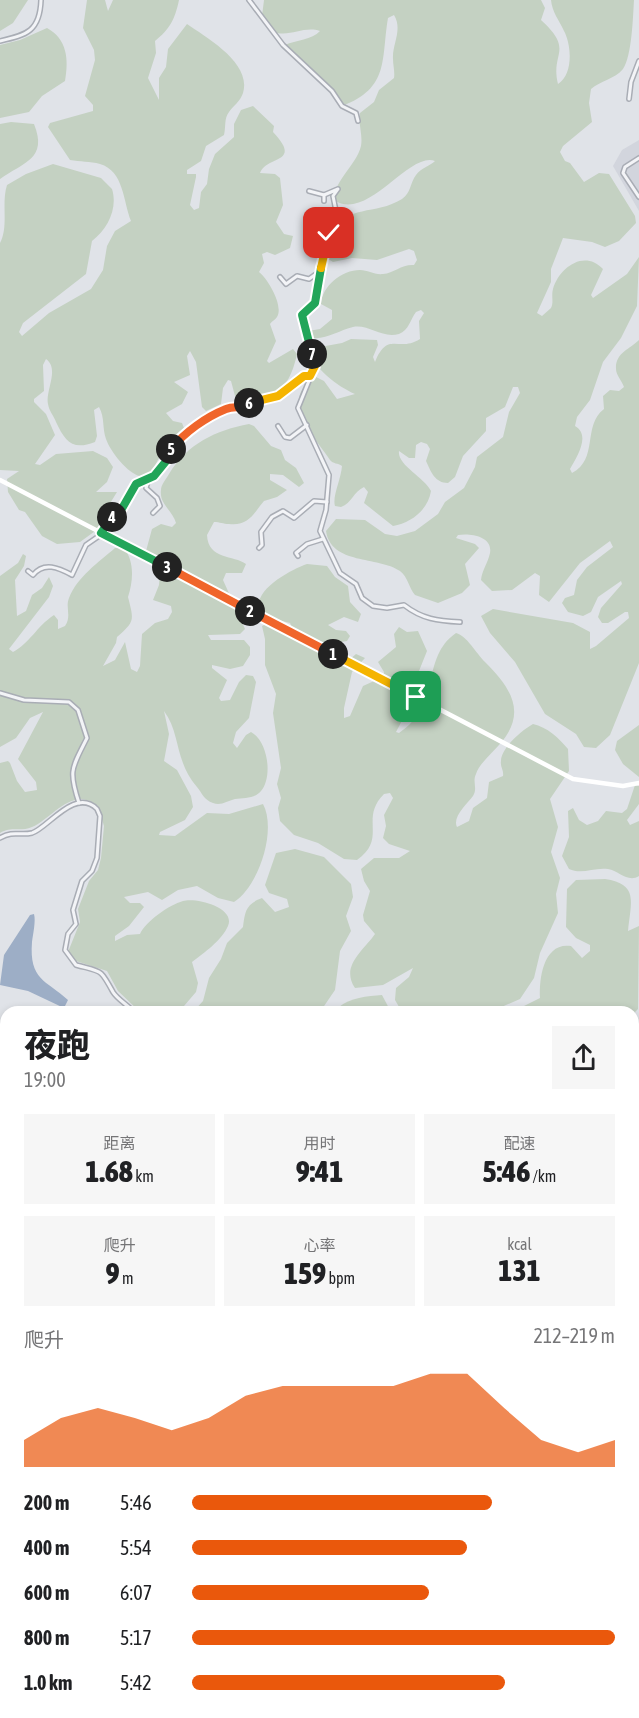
<!DOCTYPE html>
<html lang="zh">
<meta charset="utf-8">
<style>
body{margin:0;font-family:"Asap Condensed","Noto Sans SC",sans-serif;background:#f6f6f6;color:#202124;height:100vh;display:flex;flex-direction:column;font-size:22px;white-space:nowrap}
*{box-sizing:border-box;margin:0}
p{font-size:20px;color:#757577}
.icon{flex:none;width:33px;height:33px;fill:none;stroke:currentColor;stroke-width:2;stroke-linecap:round;stroke-linejoin:round}
.map{position:relative;flex:1;overflow:hidden}
.sheet{position:absolute;left:0px;top:1006px;width:639px;height:712px;display:flex;flex-direction:column;background:#fff;border-radius:18px 18px 0 0;box-shadow:0 3px 9px #0003}
.sheet>*{flex:none}
.pin{position:absolute;display:grid;place-items:center;width:51px;height:51px;color:#fff;margin:-26px;border-radius:12px;box-shadow:0 3px 9px #0006}
.km{position:absolute;width:30px;height:30px;margin:-15px;border-radius:50%;background:#222;color:#fff;font-size:16px;line-height:30px;text-align:center}
.round{display:grid;place-items:center;flex:none;width:63px;height:63px;border-radius:0px;background:#f6f6f6}
.head{display:flex;align-items:center;justify-content:space-between;height:102px;padding:0 24px}
h1{font-size:33px;font-weight:800;line-height:45px}
.figures{display:grid;grid-template-columns:repeat(3,1fr);gap:9px;height:102px;padding:6px 24px}
.figures div{display:grid;align-content:center;border-radius:0px;background:#f6f6f6;text-align:center}
.figures b{font-size:30px;font-weight:800}
.figures small{font-size:16px;font-weight:400}
.figures p{font-size:16px}
.chart{height:168px;padding:12px 24px}
.chart p{display:flex;justify-content:space-between}
.chart svg{width:100%;height:108px;margin-top:6px;fill:#ea580c;opacity:.7}
ul{padding:0 24px;list-style:none;font-size:20px}
li{display:grid;grid-template-columns:96px 72px 1fr;align-items:center;height:45px}
li i{height:15px;border-radius:8px;background:#ea580c}
.map>svg:first-child{display:block}
.built{fill:#d2d5dd}
.green{fill:#c4d1c2}
.water{fill:#9daec6}
.lines{fill:none;stroke-linecap:round;stroke-linejoin:round}
.street-casing{stroke:#a9adb5;stroke-width:6}
.street{stroke:#f3f4f7;stroke-width:3}
.secondary{stroke:#fff;stroke-width:4.5}
.split-1-casing{stroke:#fff;stroke-width:12}
.split-2-casing{stroke:#fff;stroke-width:12}
.split-3-casing{stroke:#fff;stroke-width:12}
.split-4-casing{stroke:#fff;stroke-width:12}
.split-5-casing{stroke:#fff;stroke-width:12}
.split-6-casing{stroke:#fff;stroke-width:12}
.split-7-casing{stroke:#fff;stroke-width:12}
.split-8-casing{stroke:#fff;stroke-width:12}
.split-9-casing{stroke:#fff;stroke-width:12}
.split-1{stroke:#f5b400;stroke-width:8}
.split-2{stroke:#f0652b;stroke-width:8}
.split-3{stroke:#f0652b;stroke-width:8}
.split-4{stroke:#22a559;stroke-width:8}
.split-5{stroke:#22a559;stroke-width:8}
.split-6{stroke:#f0652b;stroke-width:8}
.split-7{stroke:#f5b400;stroke-width:8}
.split-8{stroke:#22a559;stroke-width:8}
.split-9{stroke:#f5b400;stroke-width:8}
</style>
<div class="map">
<svg width="639" height="1718" viewBox="0 0 639 1718">
<rect width="100%" height="100%" fill="#e0e3e8"/>
<polygon class="built" points="639,140 639,211 613,166 622,150"/>
<g class="green">
<polygon points="0,0 28,0 13,23 0,31"/>
<path d="M87,0H105L108,11L113,0H179C175,19 170,29 155,41L156,53L148,78L159,100V78L166,67L168,49L187,24C207,38 252,63 243,93C240,102 234,105 229,112C224,118 226,127 224,135L206,146L201,161L187,170V174H196V177L190,205L194,210L199,208L201,192L207,184L209,169L215,154L234,137V124L241,110L253,106L274,126L273,132C303,164 267,155 260,173L275,174L280,178L283,205L276,222L284,234L293,236L290,248L275,255L267,252L262,254L264,263L259,272C268,279 284,306 277,317C275,320 272,321 270,324L276,341L267,361L269,363L293,349L297,354C293,371 288,389 268,395C259,398 251,396 239,400L235,396L231,381L228,380L223,388L221,404L206,411L202,407L196,362L190,351L187,356L190,375L174,382L188,392L182,404L166,413L173,421L182,423L184,428L167,443L152,471L140,476C128,474 110,451 106,439C102,428 105,418 99,407L94,410L97,436L95,442C72,451 65,441 56,422C54,416 49,411 48,404C45,391 60,369 46,359L43,365L44,391L34,399V402L46,414L55,435L35,464L40,465L56,454L93,451L107,458L113,467L107,482L96,492H117L109,505L110,514L98,529L80,542L57,544L42,536L25,512L19,510L8,492L7,479L19,471L0,470V243C9,226 1,204 7,185L26,174L53,164L101,178L112,189C118,208 108,229 92,241L86,274L23,323L19,332L22,336L49,313L91,289L103,270L107,246L115,231L131,221C123,201 124,171 100,164C90,161 80,162 70,160L48,127L50,123L93,111V105L85,96L95,60L94,50L83,28Z"/>
<path d="M264,0H541L545,8L541,20C575,51 550,52 558,84C573,75 572,46 564,31C559,20 552,12 551,0H634C633,16 632,56 623,69C615,79 600,81 591,89L589,103L592,122L563,146L560,152L565,161L570,163L584,182L599,173L609,174L635,216L636,223L619,241L605,247L592,242L563,238L551,269V282L537,313L542,316L551,308C554,302 551,296 553,289C559,268 584,249 603,269L591,295L593,298L627,274L639,257L637,306L621,338L603,362L590,400L577,417L575,426C591,435 577,457 570,469L572,473C599,459 582,426 604,409L603,396L610,390L619,391L624,387C622,381 616,375 616,369C615,353 630,349 639,340V663L610,735L596,748L584,747L576,734L545,714L515,662L490,633L481,616L493,609L573,623L590,632V649L596,646L629,618L628,612H625L608,623H602L598,617L601,608L622,584L621,581L598,597L591,612L583,616L568,612L562,603L565,598L574,595L577,580L587,567L613,547L610,541L580,563L549,602L539,595L540,576L535,573L512,590L492,591L481,580C482,570 488,563 490,553C493,536 470,533 458,535L456,538L475,544L479,548L465,564L470,585L462,593L438,603L415,595C409,588 408,577 400,571C378,556 331,565 326,531L336,519L365,520L385,534L397,536L415,531L438,514L445,502L464,488L475,467L477,457L503,437L509,412L520,393L518,387H513L505,407L486,418V431L463,456L455,477L448,483C435,483 431,472 426,461L430,449L427,444L421,442L416,445L415,458H409L399,451C397,465 424,477 431,491C428,510 411,523 393,526L364,503L368,492L364,487C353,492 352,503 341,507L335,506C332,497 341,479 342,466C338,463 333,464 330,460C314,436 277,399 316,377L324,381L337,399L355,394C337,386 314,369 309,349L342,343L351,339L377,340L378,345L373,357L375,362C388,330 398,353 420,339L419,321L424,313L421,310L416,312C410,320 409,330 399,334C382,339 369,324 353,327C339,330 323,342 308,337V331L320,329L332,319V310L321,304C322,286 342,270 360,270C368,270 374,275 383,274C394,273 402,264 414,265L417,260L414,251L409,249L377,260L352,258L333,262L325,257C322,248 324,243 329,235C347,203 375,216 402,199C411,193 410,183 416,175C421,168 430,166 435,161C409,151 367,223 334,200C334,180 356,166 361,146C363,135 358,124 360,113L374,102L379,90L394,78C395,72 393,65 393,59C392,44 403,30 394,15L388,18C381,59 390,88 342,106L322,81L304,68L285,48V45C296,40 312,40 320,31C305,26 292,36 277,33L262,16Z"/>
<path d="M47,28C67,39 69,59 65,81L42,96L29,112L0,118V45L20,40Z"/>
<path d="M11,122L34,124C48,159 24,162 0,179V124Z"/>
<path d="M249,424L254,426L271,446L281,450L285,460L296,468L304,483L299,487L283,475L270,474V480L287,490L277,497L264,501C253,514 249,526 229,524C223,524 220,522 214,522L207,535C208,560 234,555 246,564L242,573H226L223,580L245,629L240,634L208,635L211,640H244L250,647V655L243,666L230,669L212,665V668L227,680L219,698L221,701L230,700L239,682L246,675L253,676L256,682L249,718L236,732L233,743L237,748L246,735L251,732C268,741 273,777 261,791C254,799 244,798 235,799C227,801 221,806 213,803C204,800 202,793 197,787C174,760 181,734 164,711L169,734L164,761L177,770L191,796L193,807L185,820L160,832L159,835L175,836L207,813L229,814L263,804C277,830 259,886 234,902L218,898L197,886L178,890L162,900L148,892L124,897L130,903H140L144,907L129,926L115,936V941L127,935L140,934C146,921 169,905 183,901C195,897 236,907 228,926C222,940 204,953 192,962L198,983L196,992L184,1006V1012H140L118,991L107,971L76,961L68,952L80,922L78,909L89,881L98,870L101,858L104,826L98,806C72,785 53,818 32,827C21,832 11,826 0,833V763L8,761L10,763L17,781L25,792L37,790L36,782L18,759L43,712L30,718L16,738L0,747V576L18,563L23,554L26,556L24,566L15,580L17,616L26,611L32,595L42,588L49,577L53,586L49,597L9,649L13,652C30,643 36,627 54,615L58,620V629L65,626C72,616 65,608 69,598C77,577 99,562 115,548H124C135,562 133,582 128,597C134,621 135,621 117,637L116,643L103,666L115,660L125,642L131,669L137,672L140,666L142,634L155,623L168,619L172,612L171,606L153,600L159,585L160,572L173,563L154,560L146,551L152,529L161,524L172,527L176,523C173,511 159,504 161,490C161,485 166,479 169,474C187,444 216,430 249,424Z"/>
<path d="M307,564L327,566L335,577L348,586L350,602L361,614L358,622L344,617L328,625L336,630L346,631L350,636L347,641L335,643L327,649V660L339,652L345,654L349,660L356,654L365,658L352,672L344,708V718L350,716L363,686L383,677L384,672L378,662L396,647L394,634L399,627L407,632L418,631L427,651L419,671L415,696L396,732L399,733C442,705 420,658 456,633C467,636 476,653 485,662C511,688 528,713 499,745C492,753 479,764 476,774C472,782 478,788 473,796C467,804 452,817 457,827L469,821L473,808L487,798L489,782L503,776C504,770 500,767 501,761C501,748 522,730 533,724C547,727 559,738 568,749L569,771L550,799L558,827L551,852L560,878L556,894L558,913L540,953L534,978L520,999L490,1012H402L395,1000L396,988L409,977L413,968L383,985L355,988C340,966 364,950 375,934L364,921L363,915L370,891L364,881L361,869L374,858H399L410,851L389,844L383,838L386,826L384,815L393,798L390,793L384,794C359,819 388,838 357,860L344,859L318,843L294,835L280,821L278,808L281,798L277,784L281,768L273,713L276,694L265,665V639L262,626L268,623L295,634L290,623L262,616C246,593 290,570 307,564Z"/>
<polygon points="639,725 639,777 623,764 615,750 617,741"/>
<path d="M635,785L639,786V804L627,820L630,825L639,821V876C628,883 619,871 608,869C594,867 582,875 569,869L562,856L569,837L568,811L573,808L579,820L587,825L598,821L606,811L622,813L627,809Z"/>
<path d="M295,849L324,857L351,884L353,897L346,916L351,931L340,951L335,990L320,1012H193L203,1001L209,978L221,959L227,943L243,927C245,911 246,904 262,898L275,912L289,907L287,899L269,893L265,885L276,853Z"/>
<path d="M605,879C639,884 631,902 628,931L639,926L638,1009L633,1014L512,1012L540,998C539,977 544,942 571,946L582,958L590,951V945L576,938L566,927L567,889L576,880Z"/>
<path d="M382,995L391,1012H342L339,1007C349,998 368,996 382,995Z"/>
<polygon points="636,1084 639,1084 639,1245 633,1250 633,1085"/>
<polygon points="6,1314 6,1450 0,1451 0,1315"/>
<polygon points="639,1340 639,1381 633,1385 633,1343"/>
<polygon points="0,1476 6,1479 6,1584 0,1575"/>
<polygon points="639,1552 639,1718 617,1718 622,1713 633,1713 633,1565"/>
<polygon points="0,1599 6,1600 6,1713 48,1713 49,1718 0,1718"/>
<polygon points="71,1713 122,1713 123,1718 70,1718"/>
<polygon points="172,1713 219,1713 219,1718 166,1718"/>
<polygon points="274,1713 334,1713 333,1718 305,1718 301,1715 299,1718 273,1718"/>
<polygon points="400,1713 593,1713 592,1718 402,1718"/>
</g>
<path class="water" d="M34,914C36,921 33,934 32,942C29,980 46,980 68,1000L64,1008L28,991L0,985L4,955L30,915Z"/>
<g class="lines">
<defs>
<g id="street">
<polyline points="249,0 283,45 332,91 342,106 356,113 358,121"/>
<path d="M0,41C27,35 40,31 41,0"/>
<polyline points="629,99 631,82 639,61"/>
<polyline points="639,158 625,167 623,173 639,197"/>
<polyline points="309,191 324,195 324,201"/>
<polyline points="324,195 338,189 333,196 336,211"/>
<path d="M322,214L329,233L315,303L302,315L315,366L298,408L329,475L326,510L320,531L340,573L356,584L362,598L373,606L387,608L404,605C422,619 438,621 460,622"/>
<polyline points="280,277 286,284 297,276 309,279 319,272"/>
<polyline points="278,426 285,437 290,438 307,425"/>
<polyline points="149,478 146,488 157,498 160,506 153,513"/>
<polyline points="259,548 262,545 261,532 272,517 283,511 294,518 314,501 327,502"/>
<polyline points="298,556 296,553 307,544 323,539"/>
<path d="M28,571L33,575C44,561 59,568 72,575L86,545L99,536L107,523L120,512L136,484L154,476L179,439L224,409L245,407L251,402L278,397L304,376H310"/>
<path d="M0,693L24,700L69,702L78,710L87,738C72,768 68,770 79,803"/>
<path d="M0,838C14,830 19,836 32,833C48,828 75,787 97,809L100,816L97,858L92,871L82,881L73,910L76,924L68,934L65,950L76,965C102,972 100,968 113,992C117,999 129,1006 134,1012"/>
<polyline points="633,1297 639,1299"/>
<polyline points="0,1311 6,1310"/>
<polyline points="633,1339 639,1336"/>
</g>
</defs>
<use href="#street" class="street-casing"/>
<use href="#street" class="street"/>
<polyline class="secondary" points="0,480 573,779 623,786 639,783"/>
</g>
<g class="lines">
<defs>
<polyline id="split-1" points="333,654 416,697"/>
<polyline id="split-2" points="250,611 333,654"/>
<polyline id="split-3" points="167,567 250,611"/>
<polyline id="split-4" points="112,517 101,533 167,567"/>
<polyline id="split-5" points="112,517 120,512 136,484 154,476 167,460 171,449"/>
<path id="split-6" d="M171,449C185,432 206,417 226,409C235,405 241,410 249,403"/>
<polyline id="split-7" points="249,403 278,396 304,376 310,376 315,366 312,354"/>
<polyline id="split-8" points="312,354 302,315 315,303 321,268"/>
<polyline id="split-9" points="321,268 329,233"/>
</defs>
<use href="#split-1" class="split-1-casing"/>
<use href="#split-2" class="split-2-casing"/>
<use href="#split-3" class="split-3-casing"/>
<use href="#split-4" class="split-4-casing"/>
<use href="#split-5" class="split-5-casing"/>
<use href="#split-6" class="split-6-casing"/>
<use href="#split-7" class="split-7-casing"/>
<use href="#split-8" class="split-8-casing"/>
<use href="#split-9" class="split-9-casing"/>
<use href="#split-1" class="split-1"/>
<use href="#split-2" class="split-2"/>
<use href="#split-3" class="split-3"/>
<use href="#split-4" class="split-4"/>
<use href="#split-5" class="split-5"/>
<use href="#split-6" class="split-6"/>
<use href="#split-7" class="split-7"/>
<use href="#split-8" class="split-8"/>
<use href="#split-9" class="split-9"/>
</g>
</svg>
<div class="pin" style="left:416px;top:697px;background:#1e9e55"><svg class="icon" aria-label="arrive" viewBox="0 0 24 24"><path d="M6 21V4h12l-3 4 3 4H6"/></svg></div>
<div class="pin" style="left:329px;top:233px;background:#d93025"><svg class="icon" aria-label="check" viewBox="0 0 24 24"><path d="M5 12l5 5 9-10"/></svg></div>
<b class="km" style="left:333px;top:654px">1</b>
<b class="km" style="left:250px;top:611px">2</b>
<b class="km" style="left:167px;top:567px">3</b>
<b class="km" style="left:112px;top:517px">4</b>
<b class="km" style="left:171px;top:449px">5</b>
<b class="km" style="left:249px;top:403px">6</b>
<b class="km" style="left:312px;top:354px">7</b>
<section class="sheet">
<div class="head"><div><h1>夜跑</h1><p>19:00</p></div><a class="round"><svg class="icon" aria-label="share" viewBox="0 0 24 24"><path d="M12 15V3M7 8l5-5 5 5M5 13v7h14v-7"/></svg></a></div>
<div class="figures">
<div><p>距离</p><b>1.68<small> km</small></b></div>
<div><p>用时</p><b>9:41</b></div>
<div><p>配速</p><b>5:46<small> /km</small></b></div>
</div>
<div class="figures">
<div><p>爬升</p><b>9<small> m</small></b></div>
<div><p>心率</p><b>159<small> bpm</small></b></div>
<div><p>kcal</p><b>131</b></div>
</div>
<div class="chart"><p><span>爬升</span>212–219 m</p>
<svg viewBox="0 0 160 44" preserveAspectRatio="none"><path d="M0 44V33L10 24L20 20L30 24L40 29L50 24L60 15L70 11L80 11L90 11L100 11L110 6L120 6L130 20L140 33L150 38L160 33V44z"/></svg>
</div>
<ul>
<li><b>200 m</b>5:46<i style="width:71%"></i></li>
<li><b>400 m</b>5:54<i style="width:65%"></i></li>
<li><b>600 m</b>6:07<i style="width:56%"></i></li>
<li><b>800 m</b>5:17<i style="width:100%"></i></li>
<li><b>1.0 km</b>5:42<i style="width:74%"></i></li>
</ul>
</section>
</div>
